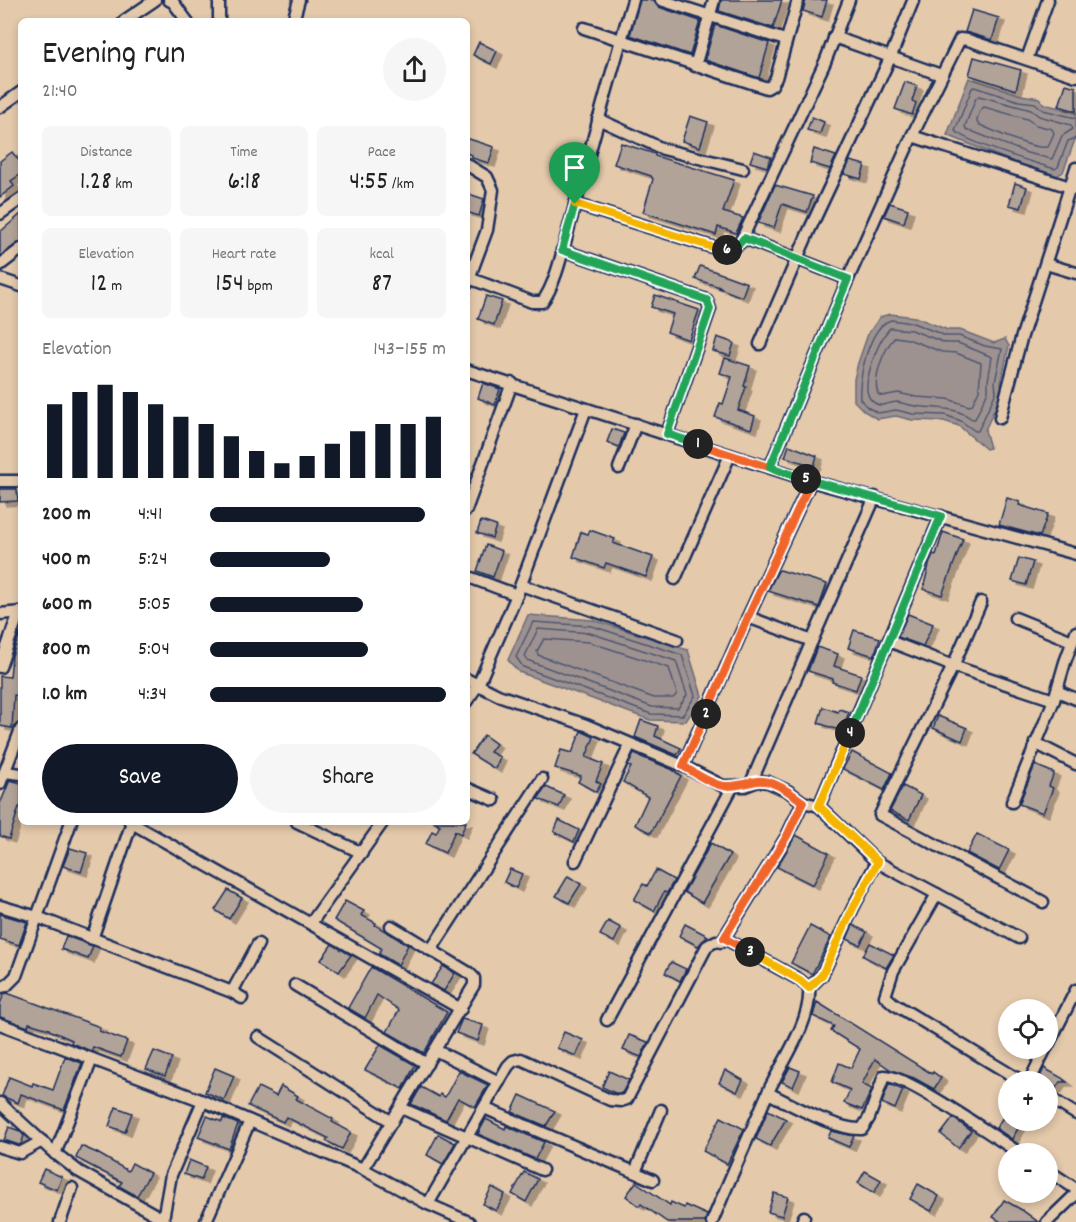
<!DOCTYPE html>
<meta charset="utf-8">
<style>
body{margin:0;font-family:Dekko,sans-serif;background:#f6f6f6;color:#222;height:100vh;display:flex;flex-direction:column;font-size:22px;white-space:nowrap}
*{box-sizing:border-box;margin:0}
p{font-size:20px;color:#767676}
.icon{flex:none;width:33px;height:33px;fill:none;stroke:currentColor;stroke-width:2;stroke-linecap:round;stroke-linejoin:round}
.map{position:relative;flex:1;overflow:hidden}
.drawer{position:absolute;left:18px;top:18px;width:452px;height:807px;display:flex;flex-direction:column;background:#fff;border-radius:9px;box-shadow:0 3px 9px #0003}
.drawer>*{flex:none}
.tools{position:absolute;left:998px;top:999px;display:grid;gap:12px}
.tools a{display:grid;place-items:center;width:60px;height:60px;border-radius:50%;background:#fff;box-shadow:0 3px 9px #0003;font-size:30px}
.pin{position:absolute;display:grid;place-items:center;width:51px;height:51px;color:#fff;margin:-62px -26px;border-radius:50% 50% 50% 0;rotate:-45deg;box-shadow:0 0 6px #0007}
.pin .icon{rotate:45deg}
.km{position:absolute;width:30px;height:30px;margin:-15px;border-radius:50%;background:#222;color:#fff;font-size:16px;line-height:30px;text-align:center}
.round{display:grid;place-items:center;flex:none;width:63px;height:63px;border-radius:32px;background:#f6f6f6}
.head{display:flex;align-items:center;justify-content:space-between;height:102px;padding:0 24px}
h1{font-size:33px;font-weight:600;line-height:45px}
.metrics{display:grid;grid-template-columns:repeat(3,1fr);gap:9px;height:102px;padding:6px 24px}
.metrics div{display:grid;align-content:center;border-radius:9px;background:#f6f6f6;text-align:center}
.metrics b{font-size:26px;font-weight:600}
.metrics small{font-size:16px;font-weight:400}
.metrics p{font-size:16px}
.chart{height:168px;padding:12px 24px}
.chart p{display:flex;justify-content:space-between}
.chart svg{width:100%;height:108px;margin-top:6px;stroke:#111827;stroke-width:6}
.button{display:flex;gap:12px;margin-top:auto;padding:12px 24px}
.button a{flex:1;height:69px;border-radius:36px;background:#111827;color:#fff;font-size:24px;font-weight:600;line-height:69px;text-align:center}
.button a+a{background:#f6f6f6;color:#222}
ul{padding:0 24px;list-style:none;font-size:20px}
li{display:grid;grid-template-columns:96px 72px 1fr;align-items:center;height:45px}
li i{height:15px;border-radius:8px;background:#111827}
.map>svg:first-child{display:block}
.water{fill:#9d9290;stroke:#696a7c;stroke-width:1.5}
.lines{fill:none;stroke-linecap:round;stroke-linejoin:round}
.shore{stroke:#4f5772;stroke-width:1.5}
.building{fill:#b2a398;stroke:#1b2f5e;stroke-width:1.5;filter:url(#shadow)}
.street-casing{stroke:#1b2f5e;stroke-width:15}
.street{stroke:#e4c9ab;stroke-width:10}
.split-1-casing{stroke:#fff;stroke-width:12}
.split-2-casing{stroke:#fff;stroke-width:12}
.split-3-casing{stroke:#fff;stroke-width:12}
.split-4-casing{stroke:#fff;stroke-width:12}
.split-5-casing{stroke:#fff;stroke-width:12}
.split-6-casing{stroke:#fff;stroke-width:12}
.split-7-casing{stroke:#fff;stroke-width:12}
.split-1{stroke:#22a559;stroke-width:8}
.split-2{stroke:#f0652b;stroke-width:8}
.split-3{stroke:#f0652b;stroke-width:8}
.split-4{stroke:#f5b400;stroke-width:8}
.split-5{stroke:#22a559;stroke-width:8}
.split-6{stroke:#22a559;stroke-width:8}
.split-7{stroke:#f5b400;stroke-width:8}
</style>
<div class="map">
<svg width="1076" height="1222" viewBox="0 0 1076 1222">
<defs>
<filter id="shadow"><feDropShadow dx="6" dy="4" stdDeviation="0" flood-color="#0004"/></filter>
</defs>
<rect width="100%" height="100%" fill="#e4c9ab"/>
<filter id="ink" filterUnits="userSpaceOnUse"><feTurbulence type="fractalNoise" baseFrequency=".0167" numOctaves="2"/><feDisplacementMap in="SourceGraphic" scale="12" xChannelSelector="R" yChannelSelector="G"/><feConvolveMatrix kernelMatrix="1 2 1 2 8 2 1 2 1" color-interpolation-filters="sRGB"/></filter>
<g filter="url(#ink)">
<g class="water">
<polygon points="969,78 1021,95 1039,98 1044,104 1076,112 1076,137 1063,172 1057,176 1023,166 947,135"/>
<polygon points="890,314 915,317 948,330 960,330 994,343 1005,339 1009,346 1001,382 1002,393 985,430 990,448 986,449 959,426 944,421 912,420 896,416 877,419 864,411 854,401 854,379 858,363 868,334 880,317"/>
<polygon points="528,615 593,620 688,650 702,696 686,721 650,720 519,672 508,660"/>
</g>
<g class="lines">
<g class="shore">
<polygon points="979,96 1031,110 1039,116 1071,125 1073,129 1062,136 1052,159 1027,153 966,129 965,126 976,98"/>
<path d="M984,107L1027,119L1036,125L1052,129L1054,133L1048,147C1033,150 994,131 978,124C975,120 980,109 984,107Z"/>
<path d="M1076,118L1043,110L1035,103L1019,101L974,87L972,88L955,131C968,143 1035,163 1055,169L1058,167L1068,141L1076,138"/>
<path d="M891,320L913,323L946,336H959L985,346L1002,349L995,382L996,392L978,431H975L961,421L945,415L913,414L896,410L878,413L867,407L860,399C858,379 869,326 891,320Z"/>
<path d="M890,328L911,330L946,343H958L992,357L988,381V391L975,419H972C954,406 935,409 915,406C909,405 903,403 897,402C891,402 884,406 879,405C864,400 866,385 869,373C873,358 879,340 890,328Z"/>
<path d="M895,337L908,339L942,352L956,353L981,363L979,390L972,405L969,406L948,399L916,397L898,393L882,396L878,394C872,378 884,349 895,337Z"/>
<polygon points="533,622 592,626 682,655 695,696 683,715 651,714 523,667 516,657"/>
<polygon points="538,629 590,633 676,661 687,695 678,708 652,707 527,660 525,656"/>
<polygon points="544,639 589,642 669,668 677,694 673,698 654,698 538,655 537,651"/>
</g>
</g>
<g class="building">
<polygon points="640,0 654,0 659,7 700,21 690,55 630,35"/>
<polygon points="721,0 782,0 773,28 719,11"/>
<polygon points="806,0 827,0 822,17 803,11"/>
<polygon points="972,10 999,18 992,40 965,32"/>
<polygon points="715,25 769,43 759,78 705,60"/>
<polygon points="479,42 497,51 491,64 473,55"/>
<polygon points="974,57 1021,70 1016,90 969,75"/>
<polygon points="905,82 917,86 912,101 916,103 912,115 895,109"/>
<polygon points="1066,84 1076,87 1076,111 1059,106"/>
<polygon points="690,116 708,122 700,147 682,141"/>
<polygon points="812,117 824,122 820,134 807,130"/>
<polygon points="466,138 494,147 489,163 472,158 472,155 466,153"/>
<polygon points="621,143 655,154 655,156 734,180 723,212 743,218 736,233 718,227 716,235 643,212 653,179 651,176 614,164"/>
<polygon points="814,149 836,156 830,169 810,163"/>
<polygon points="754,151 771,157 767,167 750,162"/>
<polygon points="12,152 21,163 21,174 11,181 14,186 0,197 0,161"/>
<polygon points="850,161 865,165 861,179 844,174"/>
<polygon points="1015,183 1027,187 1021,208 1009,205"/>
<polygon points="775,185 813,196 807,212 782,204 774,228 758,223"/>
<polygon points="466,193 484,199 479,216 466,212"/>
<polygon points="890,203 908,209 904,223 884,216"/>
<polygon points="21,214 21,241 0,256 0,232"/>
<polygon points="700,266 747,283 742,297 719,288 720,287 695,279"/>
<polygon points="655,295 699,310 689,340 667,332 673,314 651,307"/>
<polygon points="486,296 502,301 494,325 478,319"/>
<polygon points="717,337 734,343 730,356 713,351"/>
<polygon points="725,358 750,366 744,386 746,387 738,410 755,416 751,429 715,417 720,403 723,404 732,377 720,373"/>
<polygon points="483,383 500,389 495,405 478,398"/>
<polygon points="612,429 624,433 619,447 607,442"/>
<polygon points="789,445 817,456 814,466 785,457"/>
<polygon points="0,489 17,489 18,501 0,502"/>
<polygon points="1007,498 1020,502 1019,505 1048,514 1040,536 999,525"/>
<polygon points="481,521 496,526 492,538 477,533"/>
<polygon points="590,530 615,539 613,543 653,557 646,577 606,563 604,568 573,557 581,532 588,534"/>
<polygon points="943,532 963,539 942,595 923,589 929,565 933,554 936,555"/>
<polygon points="486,545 502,551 493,577 477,571"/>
<polygon points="1019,558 1033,562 1026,585 1012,581"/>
<polygon points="780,570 827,584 819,607 768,591 778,571"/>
<polygon points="908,614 933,624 923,646 898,637"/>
<polygon points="854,630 880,638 874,656 848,648"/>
<polygon points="20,633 21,696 14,695 12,728 0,726 0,676 10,677 12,656"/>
<polygon points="817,647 838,654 834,666 861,675 856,690 832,682 833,679 808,671"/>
<polygon points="823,707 838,712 839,709 849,712 842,731 818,723"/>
<polygon points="938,716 967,728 962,741 933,728"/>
<polygon points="641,720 658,726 655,736 681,748 677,755 635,737"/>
<polygon points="581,731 594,737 586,757 603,764 596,781 601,784 596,792 578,782 581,776 555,768 561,750 572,753"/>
<polygon points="484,735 496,744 490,752 500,757 495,769 471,754"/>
<polygon points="852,752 892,773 884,790 843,769"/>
<polygon points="634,754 671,769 681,776 651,833 635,825 648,797 623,782 631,767 628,766"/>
<polygon points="1035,765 1054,773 1049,786 1053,788 1043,813 1019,804"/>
<polygon points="10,780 21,783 21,808 19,807 9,839 0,836 0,804"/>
<polygon points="903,786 921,795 909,820 890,811"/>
<polygon points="546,787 564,795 559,807 538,799"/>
<polygon points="559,820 579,830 574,842 554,832"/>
<polygon points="433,822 466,822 461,834 455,831 445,853 426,844 432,831 436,833 440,825"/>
<polygon points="977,834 1009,850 999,870 967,853"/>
<polygon points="796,835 829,853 813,885 777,867"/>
<polygon points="711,843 730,855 702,903 684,892"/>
<polygon points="70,848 87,853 81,872 63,866"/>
<polygon points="510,869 522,874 516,888 504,882"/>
<polygon points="656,870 674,880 667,893 664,892 654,911 634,900 643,884 647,886"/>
<polygon points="568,876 581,884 569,903 556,896"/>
<polygon points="228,890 242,898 229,919 215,910"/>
<polygon points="345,901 364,911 361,915 376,923 375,925 408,945 398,965 379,954 381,948 334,920"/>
<polygon points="0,914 27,922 19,945 0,939"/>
<polygon points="608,921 621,928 614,942 600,935"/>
<polygon points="685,924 708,936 698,946 679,936"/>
<polygon points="853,925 867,932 860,945 847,939"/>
<polygon points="810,926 831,937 812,974 791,963"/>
<polygon points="66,936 93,946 88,959 61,949"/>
<polygon points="870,943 894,955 886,968 863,956"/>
<polygon points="332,944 351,955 339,972 321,960"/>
<polygon points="671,962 686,969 680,981 665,973"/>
<polygon points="443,966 455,973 444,991 431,984"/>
<polygon points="371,967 447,1012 424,1053 387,1032 399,1010 377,995 365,1018 348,1008"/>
<polygon points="7,993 100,1027 99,1031 127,1041 121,1057 93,1047 91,1051 71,1043 72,1040 49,1030 49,1029 29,1023 28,1027 0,1017 0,1004 4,994"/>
<polygon points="817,1002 932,1074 933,1072 941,1078 934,1089 914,1078 891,1070 875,1059 862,1084 872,1089 862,1110 844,1103 850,1090 832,1082 839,1063 851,1068 860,1049 831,1031 834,1026 813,1016"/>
<polygon points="462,1019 483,1025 478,1041 456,1033"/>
<polygon points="564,1032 583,1040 576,1056 557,1048"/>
<polygon points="629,1035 648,1042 641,1057 623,1050"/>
<polygon points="380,1045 415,1065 403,1089 365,1070"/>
<polygon points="154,1051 172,1058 165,1076 146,1069"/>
<polygon points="65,1057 82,1063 64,1110 21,1094 18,1103 2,1096 9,1077 32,1086 33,1083 53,1090"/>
<polygon points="790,1067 800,1071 793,1087 782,1082"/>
<polygon points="215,1068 234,1076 224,1100 205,1092"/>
<polygon points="1044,1068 1062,1078 1067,1082 1060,1082 1054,1091 1047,1089 1047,1082 1038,1082"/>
<polygon points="725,1070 743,1080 737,1092 719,1083"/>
<polygon points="459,1071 488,1085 475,1107 458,1098 446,1120 411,1104 421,1087 439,1097 440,1094 445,1097"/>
<polygon points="609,1071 629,1080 622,1093 615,1093 602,1087"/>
<polygon points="889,1084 903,1090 895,1109 882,1103"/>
<polygon points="281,1086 298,1096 296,1099 333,1119 332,1122 351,1132 342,1149 326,1141 328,1138 286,1117 283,1122 248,1106 258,1087 276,1096"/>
<polygon points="520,1095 555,1111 546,1126 512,1112"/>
<polygon points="116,1107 132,1113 125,1132 109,1126"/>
<polygon points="768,1110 786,1119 770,1146 756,1139"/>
<polygon points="207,1116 222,1122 223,1118 238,1124 229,1149 198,1137"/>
<polygon points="721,1117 744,1129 727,1164 703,1151"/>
<polygon points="1003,1117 1019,1127 1012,1139 996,1128"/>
<polygon points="953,1118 971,1131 958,1148 941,1134"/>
<polygon points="486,1119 505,1129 506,1126 544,1142 535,1159 478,1134"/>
<polygon points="9,1127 20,1131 24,1136 21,1144 19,1145 4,1140"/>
<polygon points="831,1131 854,1136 849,1147 828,1138"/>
<polygon points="438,1134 455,1143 443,1164 427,1155"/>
<polygon points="81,1146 97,1153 128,1171 132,1163 150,1173 137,1196 119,1186 122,1182 76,1158"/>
<polygon points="189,1160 206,1167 201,1180 184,1174"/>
<polygon points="44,1169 62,1177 57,1190 38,1182"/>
<polygon points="865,1171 881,1180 874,1193 858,1183"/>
<polygon points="524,1172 538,1179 526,1202 512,1194"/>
<polygon points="636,1182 670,1205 671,1202 684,1208 685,1205 707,1215 705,1222 667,1222 641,1204 639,1206 626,1196"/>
<polygon points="918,1184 939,1196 931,1211 910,1199"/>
<polygon points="492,1187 505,1194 496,1211 483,1204"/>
<polygon points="774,1193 788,1197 782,1216 768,1212"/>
<polygon points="1004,1200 1022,1210 1038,1222 1001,1222 993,1217"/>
</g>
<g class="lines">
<defs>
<g id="street">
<polyline points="169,0 173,2 187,21"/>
<polyline points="661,0 785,40"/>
<polyline points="124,21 155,0"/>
<polyline points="219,21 219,0"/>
<polyline points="293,21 299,0"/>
<polyline points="584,28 767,88 772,85 776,78 798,0"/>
<polyline points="834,37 941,75"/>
<polyline points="1027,59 1048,0"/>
<polyline points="695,66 714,0"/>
<polyline points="0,107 21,92"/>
<polyline points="598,119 663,149 743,169"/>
<polyline points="912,136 1076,189"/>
<polyline points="466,164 487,177 493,190 487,230 467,284"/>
<polyline points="575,204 712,247 729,251 740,243 825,62 849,0"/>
<polyline points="0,214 21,199"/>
<polyline points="744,238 848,279"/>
<polyline points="562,250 707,300 710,309 667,434"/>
<polyline points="1046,264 1076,273"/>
<polyline points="0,265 21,249"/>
<path d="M469,278L532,302H542C557,284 565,239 572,216C592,144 611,72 633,0"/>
<polyline points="0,279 21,286"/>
<polyline points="760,344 809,231 891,56 913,1"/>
<polyline points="466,370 811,481 1076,554"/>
<polyline points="1000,418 1021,339 1076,168"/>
<polyline points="770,467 848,279 912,136 960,39 968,40 1076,76"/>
<polyline points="619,468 636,424"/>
<polyline points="0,481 21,481"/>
<polyline points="466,510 512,383"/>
<polyline points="466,576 517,595"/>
<polyline points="675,579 730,455"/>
<polyline points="521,585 677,640"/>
<polyline points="981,602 953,666 880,815 1043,902"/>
<polyline points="0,614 21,612"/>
<polyline points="748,617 812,641"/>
<polyline points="1015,618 1072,641"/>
<polyline points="889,641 953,666 1054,700"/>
<polyline points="0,667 19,612"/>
<polyline points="466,679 498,695 586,725 683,766 723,786 745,786 758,781 768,782 788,791 803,802 819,806 877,862 1019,938"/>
<polyline points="1057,691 1076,699"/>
<polyline points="466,702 478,685 517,595 586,409"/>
<polyline points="1035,743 1076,764"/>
<polyline points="683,766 748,617 811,481"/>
<polyline points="5,772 21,774"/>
<polyline points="751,783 812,641 875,497"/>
<polyline points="0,784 21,729"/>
<polyline points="466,788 494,800"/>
<polyline points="1012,802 1054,700 1065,662 1076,632"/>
<polyline points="819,806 941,516"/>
<polyline points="130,822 461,1009"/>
<polyline points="297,822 362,853"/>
<polyline points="575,861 630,745"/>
<polyline points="937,894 893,971 885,996 894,1004 1023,1082"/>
<polyline points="0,906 37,917 232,992 242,998"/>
<polyline points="311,923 383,822"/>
<polyline points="724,938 787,836 803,802"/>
<polyline points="92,939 132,822"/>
<polyline points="431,950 542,779"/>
<polyline points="295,985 427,1064"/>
<polyline points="0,987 6,986 16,976 71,822"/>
<polyline points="809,988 822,975 853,908 877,862"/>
<polyline points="232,992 258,944"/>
<polyline points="607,1020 733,786"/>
<polyline points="0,1024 203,1101 363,1169 428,1204 469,1222"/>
<polyline points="258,1037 392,1122"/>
<polyline points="1047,1047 1076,990"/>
<polyline points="435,1050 499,1082"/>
<polyline points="1029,1082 1046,1048"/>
<path d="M768,1093C791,1104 838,1131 862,1129L869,1118L884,1076C904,1073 999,1140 1021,1154"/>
<polyline points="1047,1096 1076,1114"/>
<polyline points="0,1103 51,1150 78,1171 163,1219"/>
<polyline points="401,1108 542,1170"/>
<polyline points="484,1108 653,1180"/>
<polyline points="0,1147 20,1153 42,1141"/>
<polyline points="55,1154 92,1059"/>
<polyline points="363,1169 474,985 474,978 469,973 391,926"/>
<polyline points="1047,1170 1076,1189"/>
<polyline points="635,1172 661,1110"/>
<path d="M428,1204L508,1066L513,1061L521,1059L610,1100L621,1101L627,1099L707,946L716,941L721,942L724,938L800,980L809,988C812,1020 783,1061 769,1090C750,1134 730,1178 712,1222"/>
<polyline points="206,1221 250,1121"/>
<polyline points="60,1222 72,1188"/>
<polyline points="165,1222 163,1219 171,1175 203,1101"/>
<polyline points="802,1222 804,1217"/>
<polyline points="1047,1222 1076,1194"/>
</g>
</defs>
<use href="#street" class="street-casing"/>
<use href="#street" class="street"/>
</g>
</g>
<g class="lines" filter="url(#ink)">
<defs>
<polyline id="split-1" points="575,204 562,250 707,300 710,309 667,434 698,444"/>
<polyline id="split-2" points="698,444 811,481 748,617 706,714"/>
<path id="split-3" d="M706,714L683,766C695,773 712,785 725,786C737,787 746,783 757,781C773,779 791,793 803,802L787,836L724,938L750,952"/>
<polyline id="split-4" points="750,952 800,980 809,988 822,975 853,908 878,862 819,806 850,733"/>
<polyline id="split-5" points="806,479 941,516 850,733"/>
<polyline id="split-6" points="727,250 740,243 744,238 848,279 770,467 806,479"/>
<polyline id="split-7" points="575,204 712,247 727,250"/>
</defs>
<use href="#split-1" class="split-1-casing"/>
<use href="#split-2" class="split-2-casing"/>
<use href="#split-3" class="split-3-casing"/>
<use href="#split-4" class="split-4-casing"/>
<use href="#split-5" class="split-5-casing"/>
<use href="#split-6" class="split-6-casing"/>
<use href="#split-7" class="split-7-casing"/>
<use href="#split-1" class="split-1"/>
<use href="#split-2" class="split-2"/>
<use href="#split-3" class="split-3"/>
<use href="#split-4" class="split-4"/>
<use href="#split-5" class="split-5"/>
<use href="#split-6" class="split-6"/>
<use href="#split-7" class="split-7"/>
</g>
</svg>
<div class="tools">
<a><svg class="icon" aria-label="locate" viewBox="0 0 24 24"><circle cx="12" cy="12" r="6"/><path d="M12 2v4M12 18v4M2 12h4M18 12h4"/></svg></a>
<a>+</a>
<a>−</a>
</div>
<div class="pin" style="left:575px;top:204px;background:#1e9e55"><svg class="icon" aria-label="arrive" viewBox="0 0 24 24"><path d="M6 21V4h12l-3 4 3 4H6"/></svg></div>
<b class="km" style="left:698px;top:444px">1</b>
<b class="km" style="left:706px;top:714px">2</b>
<b class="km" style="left:750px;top:952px">3</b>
<b class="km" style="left:850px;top:733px">4</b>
<b class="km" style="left:806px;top:479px">5</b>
<b class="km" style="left:727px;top:250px">6</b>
<section class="drawer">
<div class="head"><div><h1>Evening run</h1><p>21:40</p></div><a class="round"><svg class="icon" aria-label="share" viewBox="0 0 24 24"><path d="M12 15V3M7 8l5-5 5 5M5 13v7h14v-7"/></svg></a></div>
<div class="metrics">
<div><p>Distance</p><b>1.28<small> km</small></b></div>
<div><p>Time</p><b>6:18</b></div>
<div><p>Pace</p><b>4:55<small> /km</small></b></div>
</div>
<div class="metrics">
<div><p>Elevation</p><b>12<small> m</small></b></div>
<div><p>Heart rate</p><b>154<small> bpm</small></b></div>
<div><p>kcal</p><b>87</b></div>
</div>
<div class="chart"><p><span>Elevation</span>143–155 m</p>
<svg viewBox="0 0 160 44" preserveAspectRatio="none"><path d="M5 44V14M15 44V9M25 44V6M35 44V9M45 44V14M55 44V19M65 44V22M75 44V27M85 44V33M95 44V38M105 44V35M115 44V30M125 44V25M135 44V22M145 44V22M155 44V19"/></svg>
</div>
<ul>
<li><b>200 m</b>4:41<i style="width:91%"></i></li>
<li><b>400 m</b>5:24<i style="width:51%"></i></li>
<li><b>600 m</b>5:05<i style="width:65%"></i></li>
<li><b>800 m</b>5:04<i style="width:67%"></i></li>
<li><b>1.0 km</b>4:34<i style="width:100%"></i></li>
</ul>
<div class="button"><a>Save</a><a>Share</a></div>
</section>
</div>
